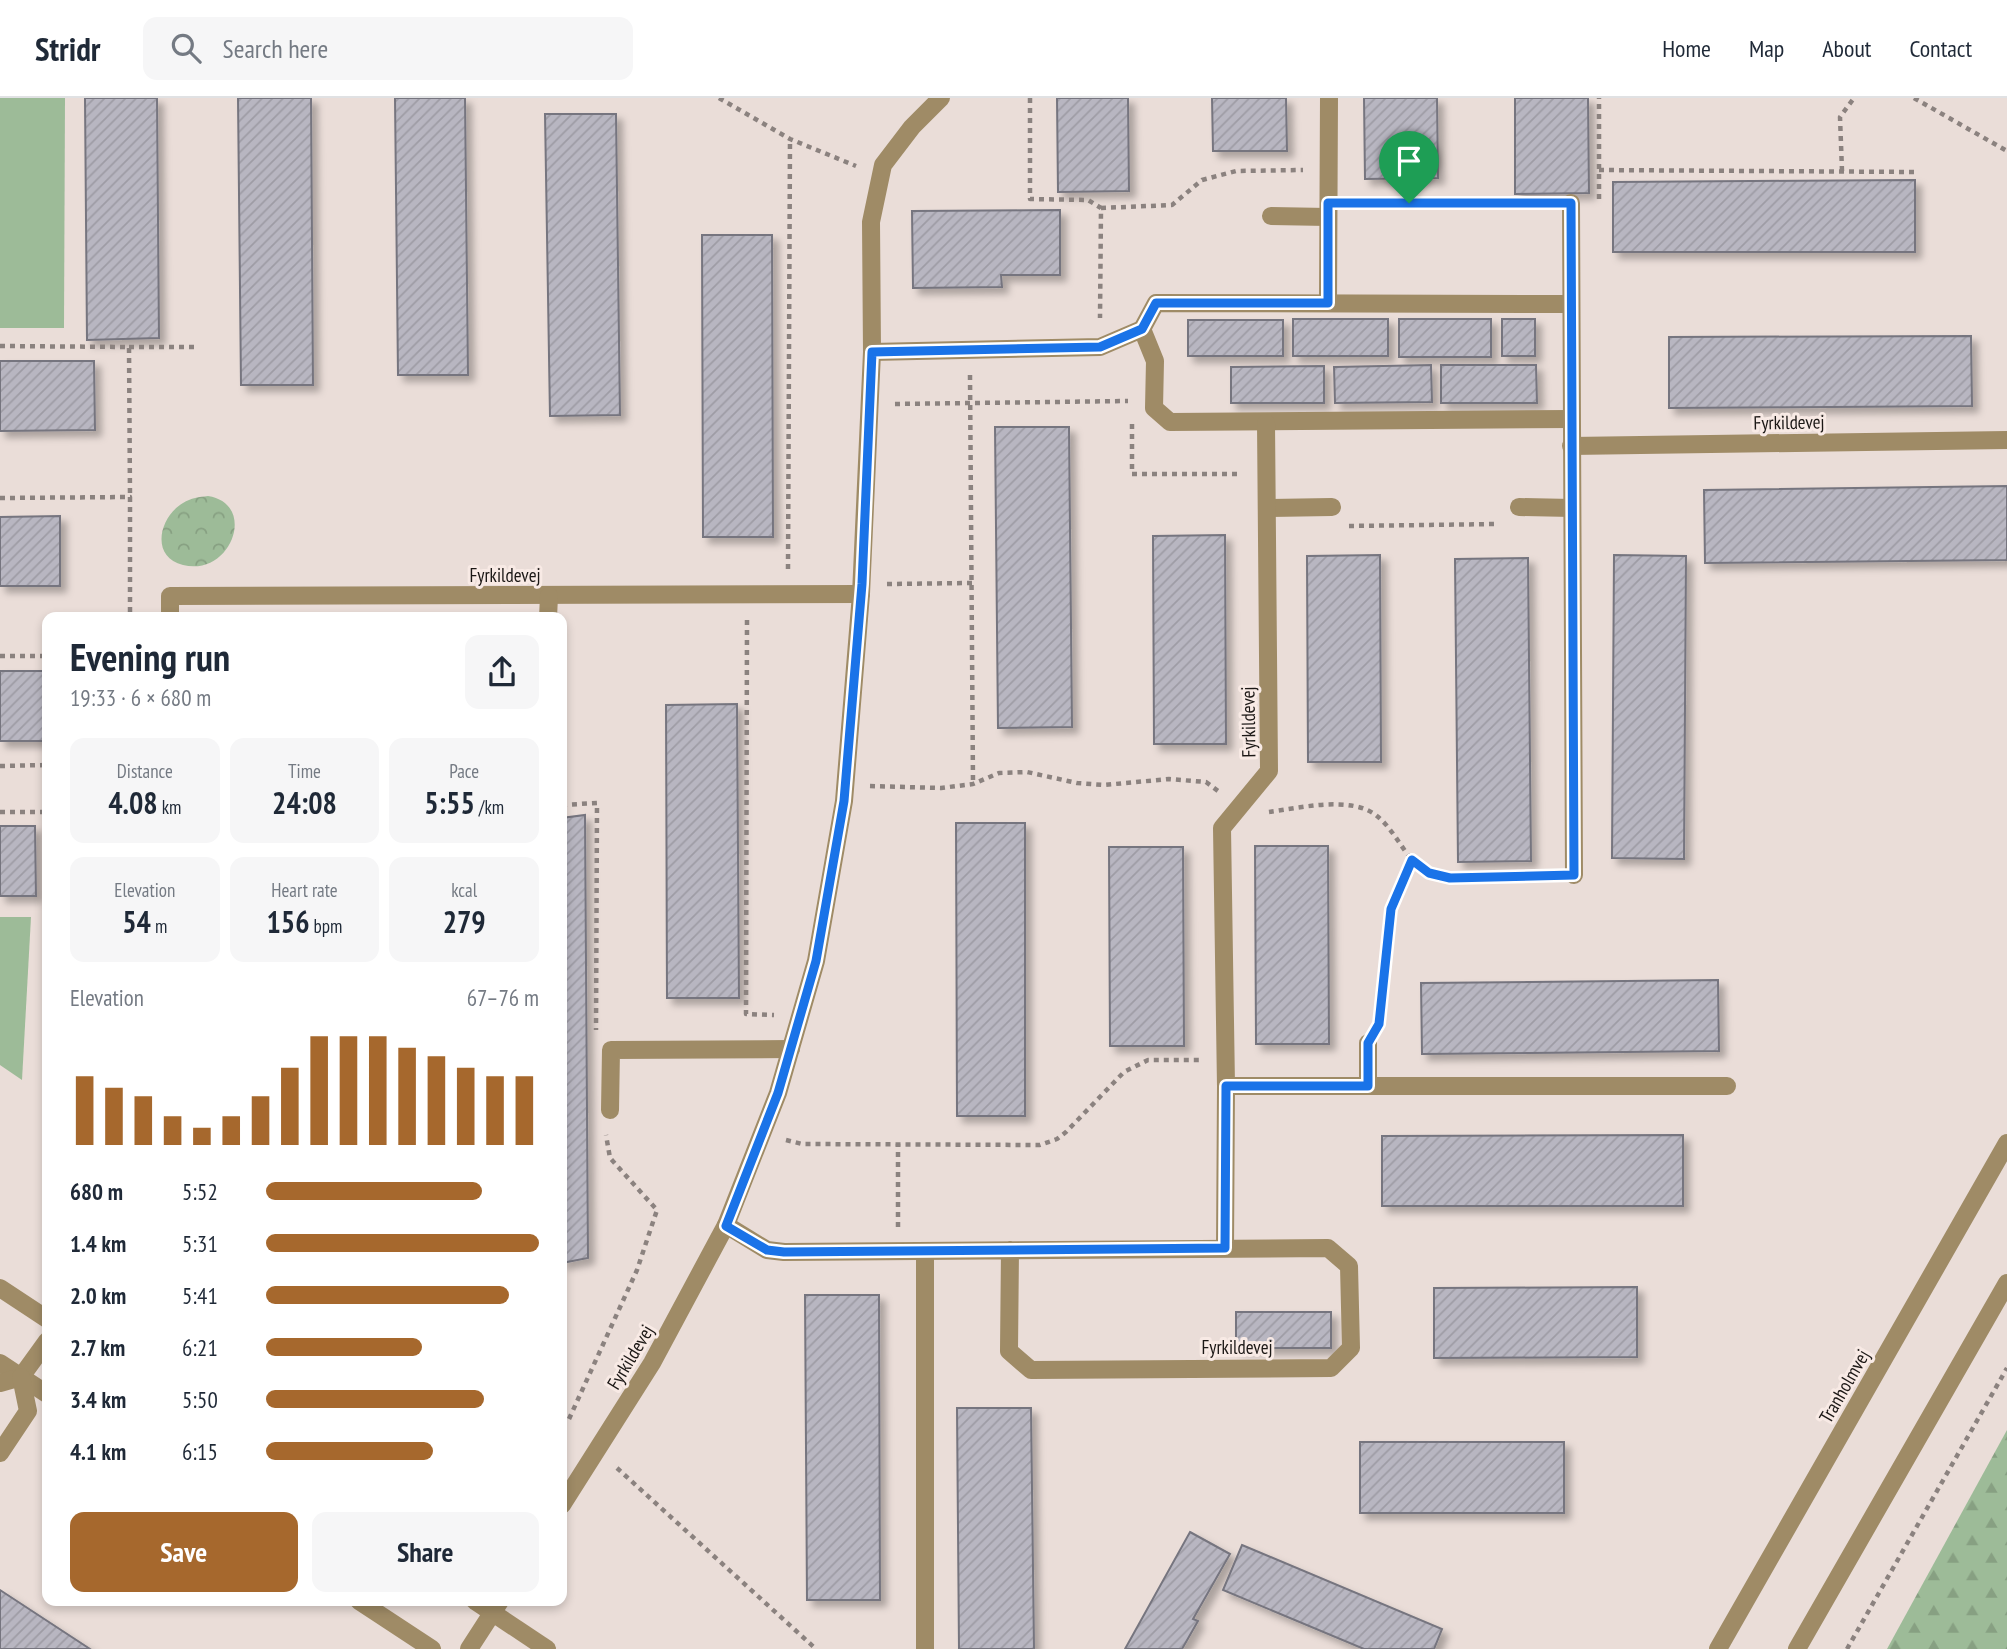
<!DOCTYPE html>
<meta charset="utf-8">
<style>
body{margin:0;font-family:"PT Sans Narrow",sans-serif;background:#f6f6f7;color:#1f2937;height:100vh;display:flex;flex-direction:column;font-size:26px;white-space:nowrap}
*{box-sizing:border-box;margin:0}
p{font-size:23px;color:#747a83}
.icon{flex:none;width:38px;height:38px;fill:none;stroke:currentColor;stroke-width:2;stroke-linecap:round;stroke-linejoin:round}
.map{position:relative;flex:1;overflow:hidden}
.side{position:absolute;left:42px;top:514px;width:525px;height:994px;display:flex;flex-direction:column;background:#fff;border-radius:14px;box-shadow:0 4px 10px #0003}
.side>*{flex:none}
.pin{position:absolute;display:grid;place-items:center;width:60px;height:60px;color:#fff;margin:-72px -30px;border-radius:50% 50% 50% 0;rotate:-45deg;box-shadow:0 0 7px #0007}
.pin .icon{rotate:45deg}
.round{display:grid;place-items:center;flex:none;width:74px;height:74px;border-radius:14px;background:#f6f6f7}
.overview{display:flex;align-items:center;justify-content:space-between;height:119px;padding:0 28px}
h1{font-size:38px;font-weight:800;line-height:52px}
.metrics{display:grid;grid-template-columns:repeat(3,1fr);gap:10px;height:119px;padding:7px 28px}
.metrics div{display:grid;align-content:center;border-radius:14px;background:#f6f6f7;text-align:center}
.metrics b{font-size:30px;font-weight:800}
.metrics small{font-size:19px;font-weight:400}
.metrics p{font-size:19px}
.chart{height:196px;padding:14px 28px}
.chart p{display:flex;justify-content:space-between}
.chart svg{width:100%;height:126px;margin-top:7px;stroke:#a6682d;stroke-width:6}
.primary-button{display:flex;gap:14px;margin-top:auto;padding:14px 28px}
.primary-button a{flex:1;height:80px;border-radius:14px;background:#a6682d;color:#fff;font-size:28px;font-weight:800;line-height:80px;text-align:center}
.primary-button a+a{background:#f6f6f7;color:#1f2937}
ul{padding:0 28px;list-style:none;font-size:23px}
li{display:grid;grid-template-columns:112px 84px 1fr;align-items:center;height:52px}
li i{height:18px;border-radius:9px;background:#a6682d}
header{display:flex;align-items:center;gap:42px;box-sizing:border-box;height:98px;padding:0 35px;background:#fff;border-bottom:2px solid #e0e1e3}
header strong{font-size:33px}
nav{display:flex;gap:38px;margin-inline-start:auto;font-size:24px}
.search{width:490px;height:63px;background:#f6f6f7;display:flex;align-items:center;gap:18px;box-sizing:border-box;padding:0 24px;border-radius:14px;color:#747a83;font-size:26px}
.map>svg:first-child{display:block}
.grass{fill:#9dbb98}
.forest{fill:url(#forest-firs)}
.park{fill:url(#park-crowns)}
.building{fill:url(#building-hatch);stroke:#76757f;stroke-width:2;filter:url(#shadow)}
.lines{fill:none;stroke-linecap:round;stroke-linejoin:round}
.path{stroke:#8b827f;stroke-width:4.5;stroke-dasharray:5 5;stroke-linecap:butt}
.minor{stroke:#9f8b66;stroke-width:18}
.route-casing{stroke:#fff;stroke-width:14}
.route{stroke:#1a73e8;stroke-width:9}
.labels{text-anchor:middle;stroke-width:6;stroke-linejoin:round;paint-order:stroke}
.street-label{font-size:19px;fill:#1c1816;stroke:#f8eae5}
</style>
<header>
<strong>Stridr</strong>
<div class="search"><svg class="icon" aria-label="search" viewBox="0 0 24 24"><circle cx="10" cy="10" r="6"/><path d="M15 15l6 6"/></svg>Search here</div>
<nav><a>Home</a><a>Map</a><a>About</a><a>Contact</a></nav>
</header>
<div class="map">
<svg width="2007" height="1551" viewBox="0 0 2007 1551">
<defs>
<pattern id="forest-firs" width="22" height="20" patternUnits="userSpaceOnUse" patternTransform="scale(1.75)"><rect width="22" height="20" fill="#9dbb98"/><path d="M5 1l3.5 6h-7zM16 11l3.5 6h-7z" fill="#87a082"/></pattern>
<pattern id="park-crowns" width="20" height="18" patternUnits="userSpaceOnUse" patternTransform="scale(1.75)"><rect width="20" height="18" fill="#9dbb98"/><path d="M2 6a3 3 0 1 1 6 0M12 15a3 3 0 1 1 6 0" fill="none" stroke="#87a082"/></pattern>
<pattern id="building-hatch" width="6" height="6" patternUnits="userSpaceOnUse" patternTransform="scale(1.75)"><rect width="6" height="6" fill="#b8b6c1"/><path d="M-1 1l2-2M0 6l6-6M5 7l2-2" fill="none" stroke="#9e9ca5"/></pattern>
<filter id="shadow"><feDropShadow dx="6" dy="6" stdDeviation="3.5" flood-color="#0004"/></filter>
</defs>
<rect width="100%" height="100%" fill="#eaddd8"/>
<g class="grass">
<polygon points="0,0 65,0 64,230 0,230"/>
<polygon points="0,819 31,819 22,982 0,967"/>
</g>
<polygon class="forest" points="2007,1332 2007,1551 1887,1551"/>
<path class="park" d="M208,398C258,406 231,479 183,467C150,459 159,419 183,405C191,400 199,399 208,398Z"/>
<g class="building">
<polygon points="85,0 157,0 159,240 87,242"/>
<polygon points="238,0 311,0 313,287 241,287"/>
<polygon points="395,0 465,0 468,277 398,277"/>
<polygon points="1057,0 1128,0 1129,93 1058,94"/>
<polygon points="1212,0 1286,0 1287,53 1213,53"/>
<polygon points="1364,0 1437,0 1438,80 1365,81"/>
<polygon points="1515,0 1588,0 1589,95 1515,96"/>
<polygon points="545,16 616,16 620,317 550,318"/>
<polygon points="1915,82 1915,154 1613,154 1613,84"/>
<polygon points="1060,112 1060,177 1001,177 1002,189 913,190 912,113"/>
<polygon points="702,137 772,137 773,439 703,439"/>
<rect x="1293" y="221" width="95" height="37"/>
<rect x="1399" y="221" width="92" height="38"/>
<rect x="1502" y="221" width="33" height="37"/>
<rect x="1188" y="222" width="95" height="36"/>
<polygon points="1971,238 1972,308 1669,310 1669,239"/>
<polygon points="0,263 94,263 95,332 0,333"/>
<polygon points="1431,267 1432,304 1335,305 1334,269"/>
<polygon points="1441,267 1536,267 1537,305 1441,305"/>
<polygon points="1324,268 1324,305 1231,305 1231,269"/>
<polygon points="995,329 1069,329 1072,629 998,630"/>
<polygon points="2007,388 2007,462 1705,465 1704,392"/>
<polygon points="60,418 60,488 0,488 0,419"/>
<polygon points="1225,437 1226,646 1154,646 1153,438"/>
<polygon points="1380,457 1381,664 1308,664 1307,458"/>
<polygon points="1614,457 1686,458 1684,761 1612,760"/>
<polygon points="1528,460 1531,763 1458,764 1455,461"/>
<rect x="0" y="573" width="47" height="70"/>
<polygon points="737,606 739,900 667,900 666,607"/>
<polygon points="585,717 588,1160 562,1165 562,720"/>
<polygon points="956,725 1025,725 1025,1018 957,1018"/>
<polygon points="0,728 35,728 36,798 0,798"/>
<polygon points="1255,748 1328,748 1329,946 1256,946"/>
<polygon points="1109,749 1183,749 1184,948 1110,948"/>
<polygon points="1718,882 1719,953 1422,956 1421,885"/>
<polygon points="1683,1037 1683,1108 1382,1108 1382,1038"/>
<polygon points="1637,1189 1637,1259 1434,1260 1434,1190"/>
<polygon points="805,1197 879,1197 880,1502 807,1502"/>
<rect x="1236" y="1214" width="95" height="36"/>
<polygon points="957,1310 1031,1310 1034,1551 959,1551"/>
<rect x="1360" y="1344" width="204" height="71"/>
<polygon points="1190,1434 1230,1456 1193,1521 1198,1523 1182,1551 1125,1551"/>
<polygon points="1242,1447 1442,1531 1434,1551 1364,1551 1223,1492"/>
<polygon points="0,1492 90,1551 0,1551"/>
</g>
<g class="lines">
<g class="path">
<polyline points="719,0 790,41 856,68"/>
<polyline points="1030,0 1030,101 1088,102 1101,110 1100,220"/>
<polyline points="1914,0 2007,53"/>
<polyline points="1599,72 1916,74"/>
<polyline points="1842,73 1840,19 1854,0"/>
<polyline points="1599,101 1599,0"/>
<polyline points="1353,105 1547,105"/>
<polyline points="1101,110 1172,107 1202,82 1236,73 1303,72"/>
<polyline points="0,248 129,249 130,399"/>
<polyline points="129,249 199,249"/>
<polyline points="970,277 973,686"/>
<polyline points="895,306 1128,303"/>
<polyline points="1132,326 1132,376 1240,376"/>
<polyline points="0,400 130,399 130,520"/>
<polyline points="1349,428 1498,426"/>
<polyline points="788,471 790,41"/>
<polyline points="887,486 972,485"/>
<polyline points="747,522 746,916 774,917"/>
<polyline points="0,558 47,558"/>
<polyline points="0,668 47,667"/>
<polyline points="870,688 941,690 973,686 999,675 1027,674 1077,685 1104,687 1169,681 1206,684 1218,693"/>
<polyline points="562,707 597,705 596,932"/>
<polyline points="0,714 47,714"/>
<path d="M1269,714C1299,710 1352,697 1377,718C1391,729 1401,749 1412,762"/>
<polyline points="1380,922 1391,811 1412,762 1429,775 1450,780 1548,778"/>
<polyline points="786,1042 802,1046 1040,1047 1057,1041 1066,1034 1124,974 1148,962 1200,962"/>
<polyline points="898,1129 898,1046"/>
<polyline points="569,1321 637,1172 657,1112 610,1060 606,1037"/>
<polyline points="617,1370 816,1551"/>
<polyline points="1847,1551 2007,1270"/>
</g>
<g class="minor">
<polyline points="1571,105 1574,777"/>
<polyline points="1271,118 1328,119"/>
<polyline points="1328,205 1329,0"/>
<polyline points="1142,231 1155,263 1154,310 1170,324 1571,321"/>
<polyline points="872,254 1100,249 1142,231 1156,205 1570,206"/>
<polyline points="1571,348 2007,342"/>
<polyline points="1519,409 1572,410"/>
<polyline points="1267,410 1332,409"/>
<polyline points="170,520 170,498 861,496"/>
<polyline points="548,520 549,498"/>
<polyline points="1368,945 1368,988"/>
<polyline points="1226,988 1222,730 1269,673 1266,325"/>
<polyline points="610,1012 611,952 791,951"/>
<polyline points="726,1127 767,1152 784,1154 1328,1150 1349,1168 1351,1250 1331,1270 1031,1272 1009,1253 1010,1152"/>
<polyline points="1225,1150 1226,988 1727,988"/>
<polyline points="925,1153 925,1551"/>
<polyline points="0,1190 47,1221"/>
<polyline points="0,1265 47,1296"/>
<polyline points="0,1285 21,1279 47,1243"/>
<polyline points="0,1355 28,1313 21,1279"/>
<polyline points="562,1407 652,1265 726,1127 778,995 816,863 844,703 861,496 872,254 871,124 883,67 912,29 941,0"/>
<polyline points="359,1503 432,1551"/>
<polyline points="475,1503 547,1551"/>
<polyline points="469,1551 500,1503"/>
<polyline points="1718,1551 2007,1045"/>
<polyline points="1797,1551 2007,1185"/>
</g>
</g>
<g class="lines">
<defs>
<polygon id="route" points="1328,105 1571,105 1574,777 1450,780 1429,775 1412,762 1391,811 1379,926 1368,945 1368,988 1226,988 1225,1150 784,1154 767,1152 726,1128 778,995 816,863 844,703 862,486 872,254 1100,249 1142,231 1156,205 1328,205"/>
</defs>
<use href="#route" class="route-casing"/>
<use href="#route" class="route"/>
</g>
<g class="labels">
<g class="street-label">
<text transform="translate(1789 324) rotate(-1)" y="7">Fyrkildevej</text>
<text x="505" y="484">Fyrkildevej</text>
<text transform="translate(1248 624) rotate(-91)" y="7">Fyrkildevej</text>
<text x="1237" y="1256">Fyrkildevej</text>
<text transform="translate(630 1259) rotate(-59)" y="7">Fyrkildevej</text>
<text transform="translate(1844 1288) rotate(-60)" y="7">Tranholmvej</text>
</g>
</g>
</svg>
<div class="pin" style="left:1409px;top:105px;background:#1e9e55"><svg class="icon" aria-label="arrive" viewBox="0 0 24 24"><path d="M6 21V4h12l-3 4 3 4H6"/></svg></div>
<section class="side">
<div class="overview"><div><h1>Evening run</h1><p>19:33 · 6 × 680 m</p></div><a class="round"><svg class="icon" aria-label="share" viewBox="0 0 24 24"><path d="M12 15V3M7 8l5-5 5 5M5 13v7h14v-7"/></svg></a></div>
<div class="metrics">
<div><p>Distance</p><b>4.08<small> km</small></b></div>
<div><p>Time</p><b>24:08</b></div>
<div><p>Pace</p><b>5:55<small> /km</small></b></div>
</div>
<div class="metrics">
<div><p>Elevation</p><b>54<small> m</small></b></div>
<div><p>Heart rate</p><b>156<small> bpm</small></b></div>
<div><p>kcal</p><b>279</b></div>
</div>
<div class="chart"><p><span>Elevation</span>67–76 m</p>
<svg viewBox="0 0 160 44" preserveAspectRatio="none"><path d="M5 44V20M15 44V24M25 44V27M35 44V34M45 44V38M55 44V34M65 44V27M75 44V17M85 44V6M95 44V6M105 44V6M115 44V10M125 44V13M135 44V17M145 44V20M155 44V20"/></svg>
</div>
<ul>
<li><b>680 m</b>5:52<i style="width:79%"></i></li>
<li><b>1.4 km</b>5:31<i style="width:100%"></i></li>
<li><b>2.0 km</b>5:41<i style="width:89%"></i></li>
<li><b>2.7 km</b>6:21<i style="width:57%"></i></li>
<li><b>3.4 km</b>5:50<i style="width:80%"></i></li>
<li><b>4.1 km</b>6:15<i style="width:61%"></i></li>
</ul>
<div class="primary-button"><a>Save</a><a>Share</a></div>
</section>
</div>
